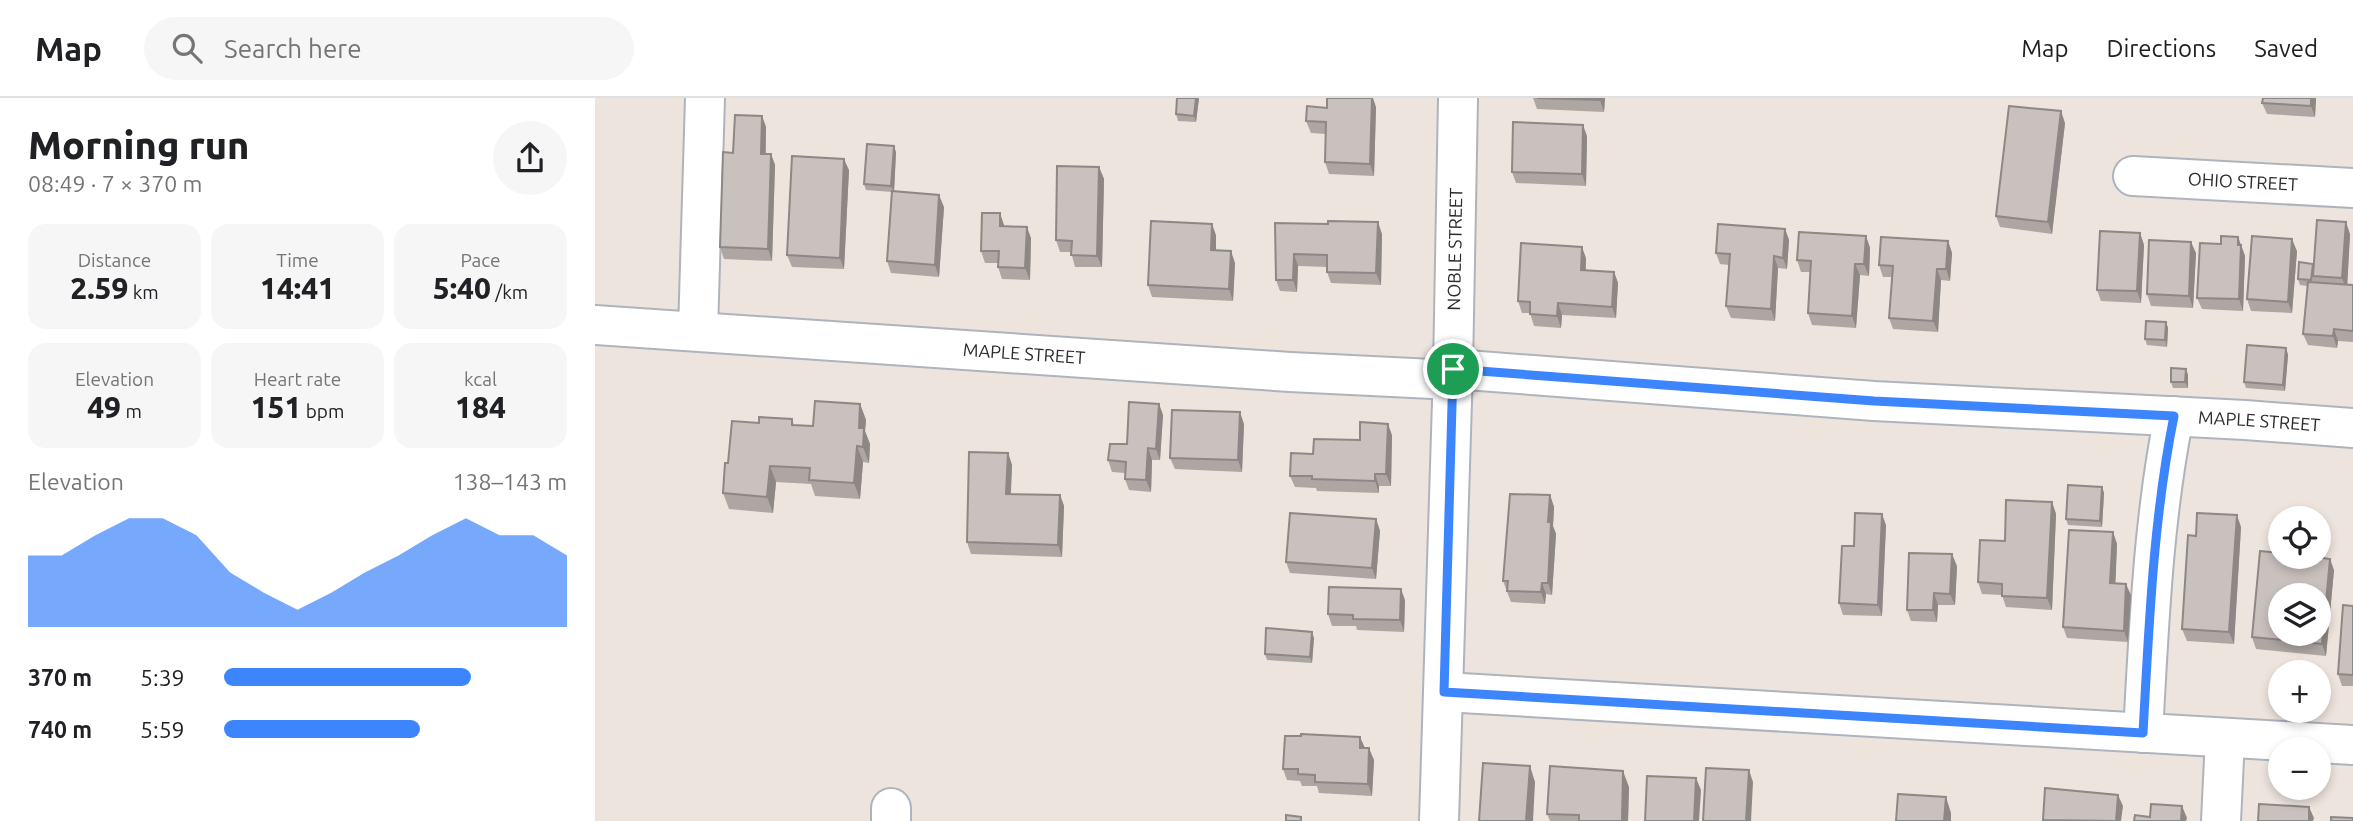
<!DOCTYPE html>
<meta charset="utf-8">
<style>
body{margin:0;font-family:Ubuntu,sans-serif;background:#f6f6f6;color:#202124;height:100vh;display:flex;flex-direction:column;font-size:26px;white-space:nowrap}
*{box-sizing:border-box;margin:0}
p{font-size:23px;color:#757577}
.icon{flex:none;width:38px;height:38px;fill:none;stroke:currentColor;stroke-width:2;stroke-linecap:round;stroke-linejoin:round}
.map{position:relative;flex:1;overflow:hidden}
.drawer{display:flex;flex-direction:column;background:#fff;width:595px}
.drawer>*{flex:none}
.controls{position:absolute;left:1673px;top:408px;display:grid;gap:14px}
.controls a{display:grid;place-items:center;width:63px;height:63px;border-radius:50%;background:#fff;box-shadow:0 4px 10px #0003;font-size:35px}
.pin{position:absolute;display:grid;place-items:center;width:60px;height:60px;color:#fff;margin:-30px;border:4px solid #fff;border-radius:50%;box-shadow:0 2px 7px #0007}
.round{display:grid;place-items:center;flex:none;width:74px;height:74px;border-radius:37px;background:#f6f6f6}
.overview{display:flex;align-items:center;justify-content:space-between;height:119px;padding:0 28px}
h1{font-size:38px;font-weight:800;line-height:52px}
.figures{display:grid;grid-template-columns:repeat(3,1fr);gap:10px;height:119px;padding:7px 28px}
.figures div{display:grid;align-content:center;border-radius:18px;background:#f6f6f6;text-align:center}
.figures b{font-size:30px;font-weight:800}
.figures small{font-size:19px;font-weight:400}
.figures p{font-size:19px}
.chart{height:196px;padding:14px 28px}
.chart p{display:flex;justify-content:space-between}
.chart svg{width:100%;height:126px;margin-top:7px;fill:#3d85fc;opacity:.7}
ul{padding:0 28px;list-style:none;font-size:23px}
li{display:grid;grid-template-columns:112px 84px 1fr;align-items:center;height:52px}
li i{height:18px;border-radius:9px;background:#3d85fc}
header{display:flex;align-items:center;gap:42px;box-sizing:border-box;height:98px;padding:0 35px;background:#fff;border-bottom:2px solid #e0e0e0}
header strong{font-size:33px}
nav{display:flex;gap:38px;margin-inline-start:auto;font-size:24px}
.search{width:490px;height:63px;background:#f6f6f6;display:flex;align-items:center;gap:18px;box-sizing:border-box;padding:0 24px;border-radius:38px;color:#757577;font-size:26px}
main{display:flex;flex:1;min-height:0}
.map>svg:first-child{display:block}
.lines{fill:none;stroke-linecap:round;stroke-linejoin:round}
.minor-casing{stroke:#aeb4bc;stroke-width:42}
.minor{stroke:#fff;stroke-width:38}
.wall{fill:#ada6a3}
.shaded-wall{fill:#8d8785}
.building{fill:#c9c1be;stroke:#8d8785;stroke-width:2;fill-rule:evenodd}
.route-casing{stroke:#fff;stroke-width:14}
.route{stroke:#3d85fc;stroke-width:9}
.labels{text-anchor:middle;stroke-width:7;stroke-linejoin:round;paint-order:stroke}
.street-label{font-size:18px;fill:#2c2c2c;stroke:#fff}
</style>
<header>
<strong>Map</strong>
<div class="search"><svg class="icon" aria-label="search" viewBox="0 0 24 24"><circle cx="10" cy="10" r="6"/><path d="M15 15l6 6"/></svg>Search here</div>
<nav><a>Map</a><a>Directions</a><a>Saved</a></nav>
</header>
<main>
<section class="drawer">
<div class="overview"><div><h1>Morning run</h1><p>08:49 · 7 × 370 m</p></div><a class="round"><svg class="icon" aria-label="share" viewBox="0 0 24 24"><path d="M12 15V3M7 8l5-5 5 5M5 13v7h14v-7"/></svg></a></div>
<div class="figures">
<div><p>Distance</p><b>2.59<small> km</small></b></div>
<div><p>Time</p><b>14:41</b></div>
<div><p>Pace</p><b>5:40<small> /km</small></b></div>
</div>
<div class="figures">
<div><p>Elevation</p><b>49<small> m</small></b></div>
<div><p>Heart rate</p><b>151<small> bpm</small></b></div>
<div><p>kcal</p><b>184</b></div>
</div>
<div class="chart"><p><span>Elevation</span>138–143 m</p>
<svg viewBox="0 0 160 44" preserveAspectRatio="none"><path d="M0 44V19L10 19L20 12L30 6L40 6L50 12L60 25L70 32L80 38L90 32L100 25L110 19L120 12L130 6L140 12L150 12L160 19V44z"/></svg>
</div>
<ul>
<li><b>370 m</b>5:39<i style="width:72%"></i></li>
<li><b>740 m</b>5:59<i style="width:57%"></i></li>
</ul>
</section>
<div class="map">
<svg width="1758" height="723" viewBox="0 0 1758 723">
<rect width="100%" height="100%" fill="#eee4de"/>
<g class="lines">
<defs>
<g id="minor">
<path id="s1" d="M1538,78L1758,90"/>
<path id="s2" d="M0,227L695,274L858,282"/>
<polyline points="103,233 110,0"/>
<path id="s3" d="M858,271L1279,303L1650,322L1758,330"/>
<polyline points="849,594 1758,647"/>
<path d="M1548,635C1554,529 1558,422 1579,318"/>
<polyline points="296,723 296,710"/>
<path id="s4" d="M844,723L858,271L863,0"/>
<polyline points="1626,723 1630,640"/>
</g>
</defs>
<use href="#minor" class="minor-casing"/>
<use href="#minor" class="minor"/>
</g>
<g class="wall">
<polygon points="604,0 601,24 583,23 581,16"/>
<polygon points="938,0 1010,0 1009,14 942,11"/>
<polygon points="1721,0 1720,19 1672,16 1667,5"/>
<polygon points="781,9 779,78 734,76 730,64 731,36 716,35 711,23"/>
<polygon points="167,18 171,29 171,56 176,56 180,67 177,163 129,161 125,149 138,55"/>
<polygon points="1470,25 1457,136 1405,129 1401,118"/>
<polygon points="992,38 991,88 921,85 917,74"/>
<polygon points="301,54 299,93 349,109 344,179 296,175 292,163 297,94 271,92 269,86"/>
<polygon points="504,69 509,81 507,169 480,169 476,154 465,154 461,142"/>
<polygon points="254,72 249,171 197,169 192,157"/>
<polygon points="680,125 733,126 787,136 786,187 736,185 732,174 732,169 703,168 702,194 685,193 681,182"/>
<polygon points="409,127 409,128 436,140 435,182 407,181 403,169 403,165 390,165 386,153"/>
<polygon points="1190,131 1194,142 1192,171 1183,170 1180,223 1136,220 1131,208 1134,167 1125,166 1121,155"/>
<polygon points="1545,135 1549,147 1546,205 1506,203 1502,192"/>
<polygon points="1755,136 1752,187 1758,187 1758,244 1743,243 1742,250 1713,247 1708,236 1712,188 1705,187 1703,181 1718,166"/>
<polygon points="621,137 621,153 640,165 638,203 557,199 553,187"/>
<polygon points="1271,138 1275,150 1274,178 1265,177 1261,230 1217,227 1213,215 1215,174 1206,174 1202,162"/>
<polygon points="1643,139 1650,158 1648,213 1607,211 1602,200 1626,146"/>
<polygon points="1353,143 1357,155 1355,183 1346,182 1343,234 1298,231 1294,220 1297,179 1288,179 1284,167"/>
<polygon points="1702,153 1697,215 1656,213 1652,201"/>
<polygon points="1601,155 1598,210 1556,208 1552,196"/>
<polygon points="991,160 991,172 1019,174 1023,185 1021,220 967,217 966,230 939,228 935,215 927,215 923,203"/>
<polygon points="1571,224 1573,230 1572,249 1552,247 1550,241"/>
<polygon points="1691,250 1693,257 1690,293 1651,290 1649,284"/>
<polygon points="1591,271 1593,277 1593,290 1578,290 1576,284"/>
<polygon points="265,306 271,322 270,333 275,346 274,365 268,364 265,401 220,398 216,386 181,384 178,415 134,411 128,395 133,365 164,325 197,321 199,327 218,328"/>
<polygon points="564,306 568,317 565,362 557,362 556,394 534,392 530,381 530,375 517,374 513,362 532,346"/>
<polygon points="649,326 647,374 580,371 575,360"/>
<polygon points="797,337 796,388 784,388 784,395 722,393 721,390 700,389 695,378 718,356 765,342"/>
<polygon points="413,355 417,367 416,396 465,397 469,408 467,459 376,456 372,444"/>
<polygon points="1507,389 1509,395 1507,429 1473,427 1471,421"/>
<polygon points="955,397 959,409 958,428 961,436 957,497 951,496 950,506 916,504 908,483"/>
<polygon points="1457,404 1461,416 1457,512 1411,509 1407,497 1387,496 1383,484 1410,443"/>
<polygon points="781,421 785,433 781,481 695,475 691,464"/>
<polygon points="1291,427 1287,518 1248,517 1244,505 1259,448"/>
<polygon points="1646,429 1639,546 1592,543 1587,531 1601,438"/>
<polygon points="1518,434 1522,446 1520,485 1536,497 1533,544 1472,540 1468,529"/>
<polygon points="1362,468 1360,507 1343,507 1342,524 1316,523 1312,512"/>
<polygon points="1739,472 1731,558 1661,551 1657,539"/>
<polygon points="810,502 809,534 762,532 761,528 737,528 733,516"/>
<polygon points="1758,508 1758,588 1747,588 1743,576"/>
<polygon points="719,540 717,565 672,562 670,556"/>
<polygon points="765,639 769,650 779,662 777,698 724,695 722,688 707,688 705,683 692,682 688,671"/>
<polygon points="1034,689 1033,723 955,723 952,716"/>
</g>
<g class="shaded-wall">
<polygon points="601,0 604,0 601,24 599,18"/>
<polygon points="777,0 778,0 781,9 779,78 775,66"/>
<polygon points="1005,0 1010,0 1009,14 1005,2"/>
<polygon points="1716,0 1721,0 1720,19 1716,8"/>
<polygon points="1466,13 1470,25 1457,136 1453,124"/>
<polygon points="167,18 171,29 170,67 166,56"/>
<polygon points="988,27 992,38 991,88 987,76"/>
<polygon points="299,48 301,54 299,94 296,88"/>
<polygon points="176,56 180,67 177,163 173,151"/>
<polygon points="249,61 254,72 249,171 245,160"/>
<polygon points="504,69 509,81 507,169 502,158"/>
<polygon points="344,97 349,109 344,179 340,167"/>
<polygon points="405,115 409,127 409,140 405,128"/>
<polygon points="783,124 787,136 786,187 781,175"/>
<polygon points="1751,124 1755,136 1752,192 1747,180"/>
<polygon points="617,126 621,137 621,164 616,152"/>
<polygon points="432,129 436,140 435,182 430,170"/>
<polygon points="1190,131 1194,142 1192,171 1188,160"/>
<polygon points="1545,135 1549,147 1546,205 1542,193"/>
<polygon points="1271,138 1275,150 1274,178 1269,166"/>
<polygon points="1643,139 1650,158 1648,213 1644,201"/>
<polygon points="1697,141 1702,153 1697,215 1693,204"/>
<polygon points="1353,143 1357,155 1355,183 1351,171"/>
<polygon points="1596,144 1601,155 1598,210 1594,198"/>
<polygon points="987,149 991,160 990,184 986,172"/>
<polygon points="636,153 640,165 638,203 634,191"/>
<polygon points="699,156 703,168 702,194 698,182"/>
<polygon points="1179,158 1183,170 1180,223 1176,211"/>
<polygon points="1260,166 1265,177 1261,230 1257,218"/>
<polygon points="1342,171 1346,182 1343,234 1338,223"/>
<polygon points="1019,174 1023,185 1021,220 1017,209"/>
<polygon points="963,205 967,217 966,230 962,218"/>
<polygon points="1571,224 1573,230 1572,249 1570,242"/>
<polygon points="1739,231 1743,243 1742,250 1738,238"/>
<polygon points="1691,250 1693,257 1690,293 1688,287"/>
<polygon points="1591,271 1593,277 1593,290 1590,284"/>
<polygon points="265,306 271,322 270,333 275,346 274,365 268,349 264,330"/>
<polygon points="564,306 568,317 565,362 561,351"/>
<polygon points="645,314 649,326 647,374 643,362"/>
<polygon points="793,326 797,337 796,388 791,376"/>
<polygon points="262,348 268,364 265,401 259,385"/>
<polygon points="553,350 557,362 556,394 551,382"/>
<polygon points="413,355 417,367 415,407 411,396"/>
<polygon points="175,368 181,384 178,415 172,399"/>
<polygon points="780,376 784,388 784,395 780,383"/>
<polygon points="1507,389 1509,395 1507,429 1505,423"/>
<polygon points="465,397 469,408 467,459 463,447"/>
<polygon points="955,397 959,409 958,428 961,436 957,497 953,485 953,424"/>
<polygon points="1457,404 1461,416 1457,512 1452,500"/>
<polygon points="1287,416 1291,427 1287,518 1283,507"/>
<polygon points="1642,417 1646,429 1639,546 1634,534"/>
<polygon points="781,421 785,433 781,481 777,470"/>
<polygon points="1518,434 1522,446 1520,497 1515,485"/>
<polygon points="1357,456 1362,468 1360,507 1355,496"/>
<polygon points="1735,461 1739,472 1731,558 1727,546"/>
<polygon points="947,485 951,496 950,506 946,494"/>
<polygon points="1531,486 1536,497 1533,544 1529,533"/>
<polygon points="806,491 810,502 809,534 805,522"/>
<polygon points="1339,495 1343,507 1342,524 1338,512"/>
<polygon points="717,534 719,540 717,565 715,559"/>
<polygon points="765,639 770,650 765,650"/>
<polygon points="774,650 779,662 777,698 773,686"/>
<polygon points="935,668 940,684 938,723 931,723"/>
<polygon points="1154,672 1158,684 1156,723 1151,723"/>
<polygon points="1028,673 1034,689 1033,723 1027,723"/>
<polygon points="1101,680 1106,692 1104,723 1099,723"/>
<polygon points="1523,697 1528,708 1526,723 1521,723"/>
<polygon points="1351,699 1356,715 1356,723 1349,723"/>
<polygon points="1587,708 1592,720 1591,723 1586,723"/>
<polygon points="1714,709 1719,720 1718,723 1714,723"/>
</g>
<g class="building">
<polygon points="582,0 601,0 599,18 581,16"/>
<polygon points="732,0 777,0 775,66 730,64 731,24 711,23 712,8 732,10"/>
<polygon points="942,0 1005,0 1005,2"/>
<polygon points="1668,0 1716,0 1716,8 1667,5"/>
<polygon points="1414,8 1466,13 1453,124 1401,118"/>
<polygon points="140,17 167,18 166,56 176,56 173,151 125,149 128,54 138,55"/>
<polygon points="918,24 988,27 987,76 917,74"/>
<polygon points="272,46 299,48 296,88 269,86"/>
<polygon points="197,58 249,61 245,160 192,157"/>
<polygon points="462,68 504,69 502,158 476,157 477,143 461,142"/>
<polygon points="297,93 344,97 340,167 292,163"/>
<polygon points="387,115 405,115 405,128 432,129 430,170 403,169 404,153 386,153"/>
<polygon points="1722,122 1751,124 1747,180 1718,178"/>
<polygon points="556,123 617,126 616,152 636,153 634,191 553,187"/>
<polygon points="733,123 783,124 781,175 732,174 732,157 699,156 698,182 681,182 680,125 733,126"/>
<polygon points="1123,126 1190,131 1188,160 1179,158 1176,211 1131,208 1135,156 1121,155"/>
<polygon points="1505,133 1545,135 1542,193 1502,192"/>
<polygon points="1204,134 1271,138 1269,166 1260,166 1257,218 1213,215 1216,163 1202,162"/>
<polygon points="1626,138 1643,139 1643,147 1646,147 1644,201 1602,200 1605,145 1626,146"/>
<polygon points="1657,138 1697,141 1693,204 1652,201"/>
<polygon points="1286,139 1353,143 1351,171 1342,171 1338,223 1294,220 1298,168 1284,167"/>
<polygon points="1554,142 1596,144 1594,198 1552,196"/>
<polygon points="926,145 987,149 986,172 1019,174 1017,209 963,205 962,218 935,216 935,204 923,203"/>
<polygon points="1704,164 1718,166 1716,182 1703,181"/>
<polygon points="1713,184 1758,187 1758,233 1739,231 1738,238 1708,236"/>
<polygon points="1551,223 1571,224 1570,242 1550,241"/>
<polygon points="1652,247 1691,250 1688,287 1649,284"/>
<polygon points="1576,270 1591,271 1590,284 1576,284"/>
<polygon points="220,303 265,306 264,330 269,330 268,349 262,348 259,385 214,382 215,370 175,368 172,399 128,395 130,365 133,365 137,323 164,325 164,319 197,321 197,327 218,328"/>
<polygon points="534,304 564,306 561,351 553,350 551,382 530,381 531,364 513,362 515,346 532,346"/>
<polygon points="577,312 645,314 643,362 575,360"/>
<polygon points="765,324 793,326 791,376 780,376 780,383 717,381 717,378 695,378 696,355 718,356 719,341 765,342"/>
<polygon points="374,354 413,355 411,396 465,397 463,447 372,444"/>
<polygon points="1473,387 1507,389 1505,423 1471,421"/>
<polygon points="915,396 955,397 953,424 956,424 953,485 947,485 946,494 912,493 913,483 908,483"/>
<polygon points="1411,402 1457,404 1452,500 1407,498 1407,486 1383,484 1385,442 1410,443"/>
<polygon points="695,415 781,421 777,470 691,464"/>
<polygon points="1260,415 1287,416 1283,507 1244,505 1247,448 1259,448"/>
<polygon points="1602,415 1642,417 1634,534 1587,531 1593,437 1601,438"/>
<polygon points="1474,432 1518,434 1515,485 1531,486 1529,533 1468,529"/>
<path d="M1665,453L1685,455V458H1715L1735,461L1727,546L1657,539ZM1685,497H1724V536H1685Z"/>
<polygon points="1314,455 1357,456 1355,496 1339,495 1338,512 1312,512"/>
<polygon points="734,489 806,491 805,522 758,521 758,517 733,516"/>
<polygon points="1748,507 1758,508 1758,577 1743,576"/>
<polygon points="671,530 717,534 715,559 670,556"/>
<polygon points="706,636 765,639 765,650 774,650 773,686 720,684 720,677 703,676 703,671 688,671 690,638 706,638"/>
<polygon points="888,665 935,668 931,723 884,723"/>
<polygon points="955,668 1028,673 1027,723 984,723 984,717 952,716"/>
<polygon points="1111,670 1154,672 1151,723 1108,723"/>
<polygon points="1052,678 1101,680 1099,723 1050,723"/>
<polygon points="1450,690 1523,697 1521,723 1448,722"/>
<polygon points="1303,696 1351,699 1349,723 1301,723"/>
<polygon points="1556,706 1587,708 1586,723 1539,723 1540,717 1555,719"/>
<polygon points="1664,706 1714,709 1714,723 1663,723"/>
<polygon points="691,717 706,719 706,723 691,723"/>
<polygon points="1736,719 1758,720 1758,723 1736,723"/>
</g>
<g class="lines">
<defs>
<path id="route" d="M858,271L1279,303L1579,318C1558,422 1554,529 1548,635L849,594Z"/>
</defs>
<use href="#route" class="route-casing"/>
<use href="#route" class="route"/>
</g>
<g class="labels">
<g class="street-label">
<text dy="6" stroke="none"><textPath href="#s1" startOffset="110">OHIO STREET</textPath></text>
<text dy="6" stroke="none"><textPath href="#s4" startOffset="572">NOBLE STREET</textPath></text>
<text dy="6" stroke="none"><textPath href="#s2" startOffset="430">MAPLE STREET</textPath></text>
<text dy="6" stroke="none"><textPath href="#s3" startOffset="808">MAPLE STREET</textPath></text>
</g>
</g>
</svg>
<div class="controls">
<a><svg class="icon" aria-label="locate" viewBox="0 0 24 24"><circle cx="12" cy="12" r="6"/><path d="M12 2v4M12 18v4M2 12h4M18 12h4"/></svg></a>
<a><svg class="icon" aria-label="layers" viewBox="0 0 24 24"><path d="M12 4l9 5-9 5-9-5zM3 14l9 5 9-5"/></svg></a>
<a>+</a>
<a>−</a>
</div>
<div class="pin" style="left:858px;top:271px;background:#1e9e55"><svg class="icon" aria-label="arrive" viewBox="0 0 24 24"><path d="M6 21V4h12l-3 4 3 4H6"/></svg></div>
</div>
</main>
